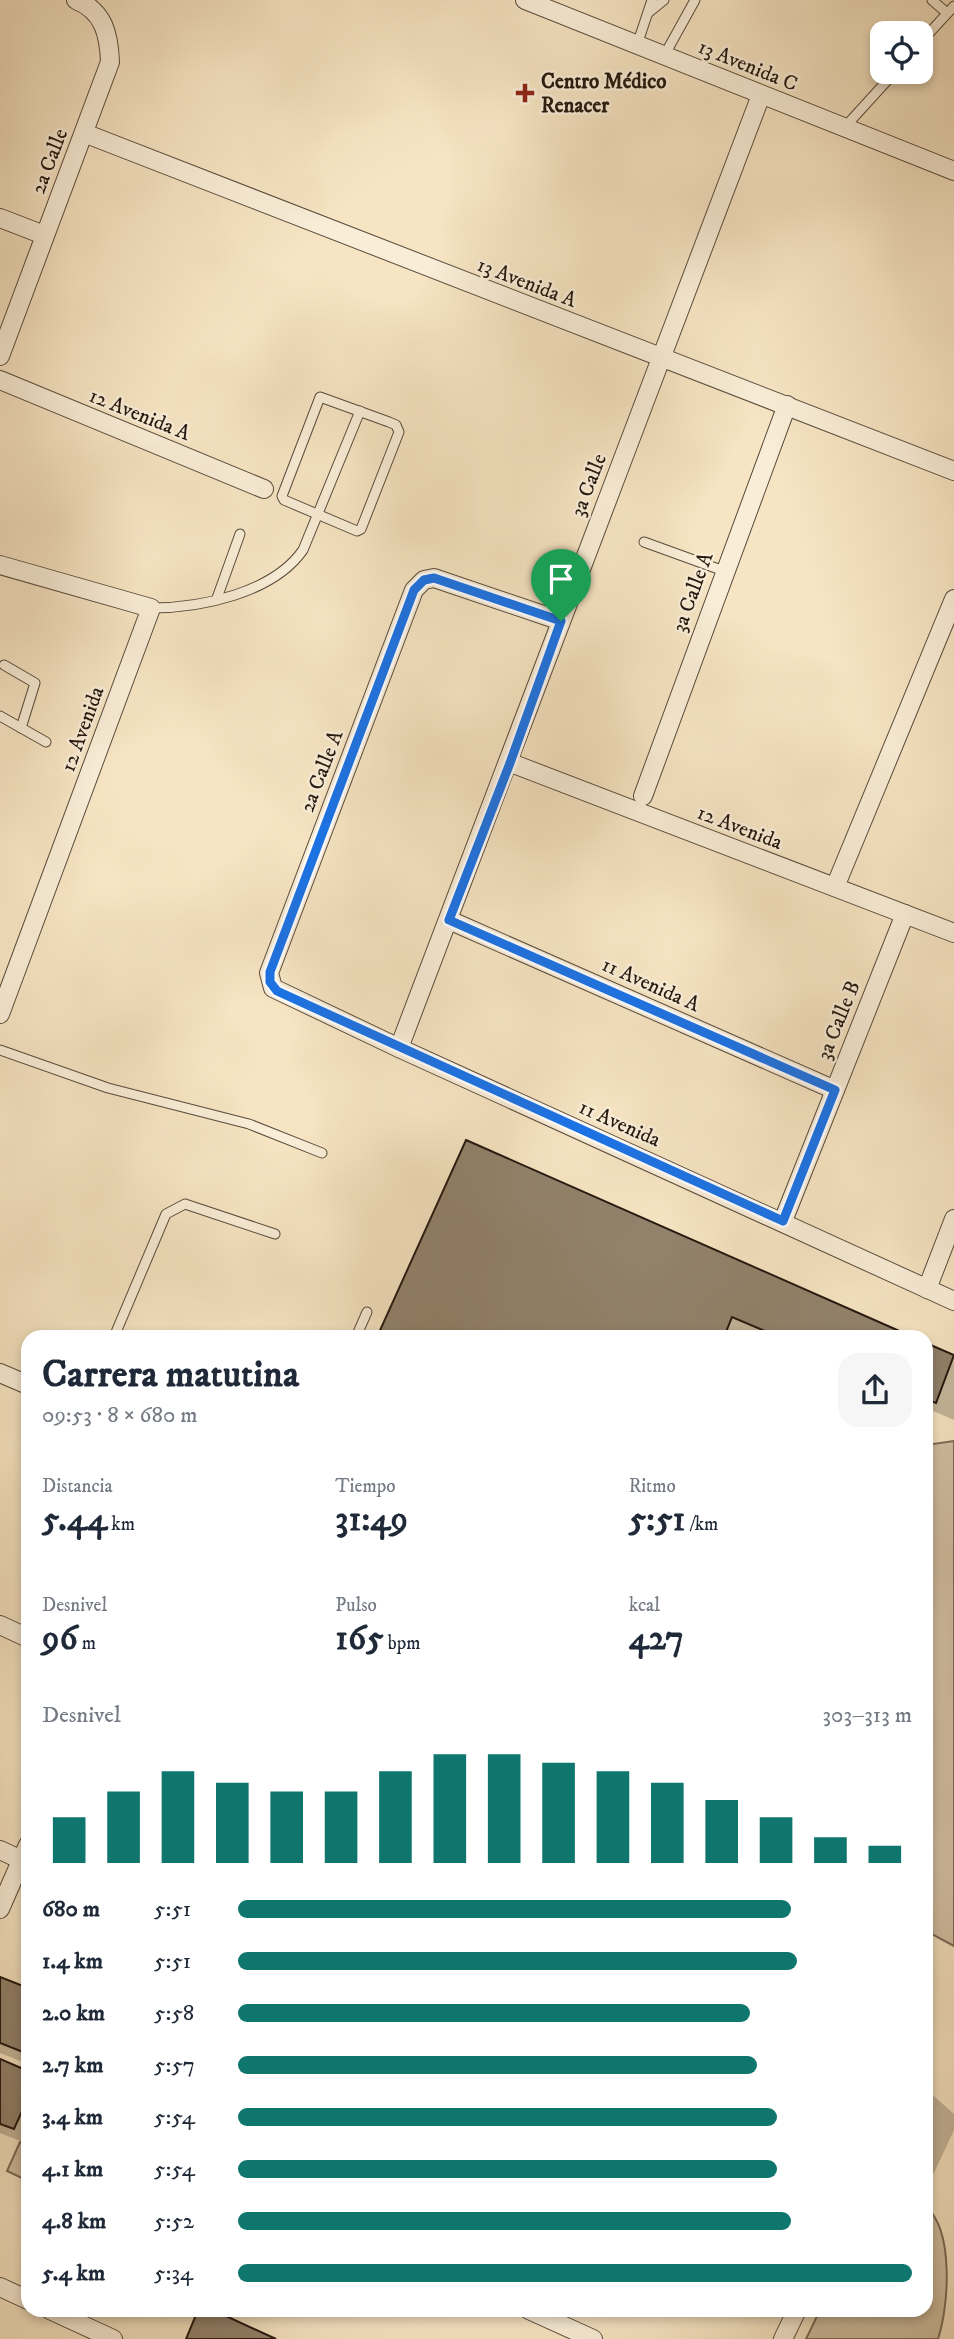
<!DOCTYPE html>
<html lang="es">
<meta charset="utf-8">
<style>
body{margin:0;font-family:"IM FELL DW Pica",serif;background:#f6f6f7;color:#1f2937;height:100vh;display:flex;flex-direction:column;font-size:26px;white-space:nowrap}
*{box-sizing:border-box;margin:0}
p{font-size:23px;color:#747a83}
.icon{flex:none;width:38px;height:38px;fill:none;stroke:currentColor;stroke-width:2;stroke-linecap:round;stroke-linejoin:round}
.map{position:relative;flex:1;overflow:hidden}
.sheet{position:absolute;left:21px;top:1330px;width:912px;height:987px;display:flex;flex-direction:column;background:#fff;border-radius:21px;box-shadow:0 4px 10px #0003}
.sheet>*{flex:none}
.controls{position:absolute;left:870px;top:21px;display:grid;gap:14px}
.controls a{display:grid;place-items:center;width:63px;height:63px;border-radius:14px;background:#fff;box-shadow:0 4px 10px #0003;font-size:35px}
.pin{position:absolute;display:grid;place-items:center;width:60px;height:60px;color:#fff;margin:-72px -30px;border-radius:50% 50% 50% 0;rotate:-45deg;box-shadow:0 0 7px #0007}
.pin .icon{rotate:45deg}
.round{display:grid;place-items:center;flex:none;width:74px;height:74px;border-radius:21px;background:#f6f6f7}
.overview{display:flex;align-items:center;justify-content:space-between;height:119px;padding:0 21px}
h1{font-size:38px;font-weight:700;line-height:52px}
.stats{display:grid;grid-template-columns:repeat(3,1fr);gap:10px;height:119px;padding:7px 21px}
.stats div{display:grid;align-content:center}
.stats b{font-size:35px;font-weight:700}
.stats small{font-size:19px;font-weight:400}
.stats p{font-size:19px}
.chart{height:196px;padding:14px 21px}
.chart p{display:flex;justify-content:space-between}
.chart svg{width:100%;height:126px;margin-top:7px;stroke:#0f766e;stroke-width:6}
ul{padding:0 21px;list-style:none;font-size:23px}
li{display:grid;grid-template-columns:112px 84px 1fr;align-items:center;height:52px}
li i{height:18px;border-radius:9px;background:#0f766e}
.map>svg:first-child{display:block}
.green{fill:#d2c1a4;stroke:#7c6c5a;stroke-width:2}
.shadow{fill:#0003}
.building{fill:#92826c;stroke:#25180f;stroke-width:2}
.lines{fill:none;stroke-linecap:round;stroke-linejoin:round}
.lane-casing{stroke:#594b3c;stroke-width:11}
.street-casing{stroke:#594b3c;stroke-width:20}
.lane{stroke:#f9edd7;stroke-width:9}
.street{stroke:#f9edd7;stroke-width:18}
.route-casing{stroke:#fff;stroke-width:14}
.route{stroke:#1a73e8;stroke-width:9}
.poi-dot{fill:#8f2418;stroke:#f9edd7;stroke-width:2.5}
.labels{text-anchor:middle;stroke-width:5;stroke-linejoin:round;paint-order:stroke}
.street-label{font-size:21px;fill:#25180f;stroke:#f9edd7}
.poi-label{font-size:21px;font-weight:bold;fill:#25180f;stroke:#f9edd7;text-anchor:start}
</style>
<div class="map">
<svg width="954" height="2339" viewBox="0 0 954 2339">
<rect width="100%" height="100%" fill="#f6e4c2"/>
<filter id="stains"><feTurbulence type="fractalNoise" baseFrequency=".00286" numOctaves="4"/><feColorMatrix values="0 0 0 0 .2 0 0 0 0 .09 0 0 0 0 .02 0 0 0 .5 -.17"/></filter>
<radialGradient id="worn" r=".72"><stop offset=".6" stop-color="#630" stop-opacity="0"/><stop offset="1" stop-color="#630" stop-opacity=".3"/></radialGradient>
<g class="green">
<polygon points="954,1441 954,1946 926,1931 926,1445"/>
<polygon points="20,2142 28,2145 28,2181 7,2171"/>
<path d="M926,2207C954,2230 949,2306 938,2339H806L820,2310H926Z"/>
</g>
<g class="shadow">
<polygon points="467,1142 909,1337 757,1337 751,1334 750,1337 378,1337"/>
<polygon points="926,1345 954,1357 954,1420 926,1408"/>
<polygon points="0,1979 28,1990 28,2064 0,2053"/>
<polygon points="0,2061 28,2073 28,2144 0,2133"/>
<polygon points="926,2089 954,2114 954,2130 926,2190"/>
</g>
<g class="building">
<polygon points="466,1140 913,1337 779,1337 732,1317 724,1337 377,1337"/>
<polygon points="926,1343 954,1355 936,1403 926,1399"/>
<polygon points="0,1977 28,1988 28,2054 0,2043"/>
<polygon points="0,2059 28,2071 28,2098 14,2129 0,2124"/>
<polygon points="198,2310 213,2310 276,2339 186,2339"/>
</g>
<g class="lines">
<defs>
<g id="lane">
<polyline points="932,0 947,13"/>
<polyline points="648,13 664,0"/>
<polyline points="920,43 954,6"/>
<polyline points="637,45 652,0"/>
<polyline points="664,56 695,0"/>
<polyline points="844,128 895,72"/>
<polygon points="320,397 389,422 396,425 399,432 361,529 357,531 284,500 282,496"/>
<polyline points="644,542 724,571"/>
<polyline points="217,598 240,534"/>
<path d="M151,608C201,608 273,593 303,550L360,411"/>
<polyline points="4,665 35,683 21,728"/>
<polyline points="0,716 46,742"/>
<polyline points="0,1050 108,1088 249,1124 322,1153"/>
<polyline points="114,1337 166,1214 185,1204 275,1234"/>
<polyline points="356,1337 367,1312"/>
</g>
<g id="street">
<polyline points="525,0 954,171"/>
<polyline points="84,133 954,471"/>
<polyline points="0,218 44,235"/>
<path d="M0,356L110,62C109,35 104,11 76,0"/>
<polyline points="0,380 264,489"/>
<polyline points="0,565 151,608 0,1014"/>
<polyline points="561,621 434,578 424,580 414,590 269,973 273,988 399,1048 954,1301"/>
<polyline points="511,763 954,933"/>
<polyline points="643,796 787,405"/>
<polyline points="835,887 954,599"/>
<polyline points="449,920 835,1090"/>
<path d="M399,1048C522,732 639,412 761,95"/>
<polyline points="783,1221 905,914"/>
<polyline points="927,1289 954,1219"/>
<polyline points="0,1373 28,1385"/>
<polyline points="0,1625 28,1638"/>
<polyline points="0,1850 28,1863"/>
<polyline points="0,1909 28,1845"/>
<polyline points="0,2287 28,2300"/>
<polyline points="50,2310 113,2339"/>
<polyline points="529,2310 593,2339"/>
<polyline points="783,2339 797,2310"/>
</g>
</defs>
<use href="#lane" class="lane-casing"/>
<use href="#street" class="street-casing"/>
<use href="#lane" class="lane"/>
<use href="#street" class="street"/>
</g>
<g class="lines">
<defs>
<polygon id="route" points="434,578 561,621 510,763 449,920 835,1090 783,1221 277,991 270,982 270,972 414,590 424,580"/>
</defs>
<use href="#route" class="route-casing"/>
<use href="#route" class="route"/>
</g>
<path class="poi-dot" d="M521.5 82.5h7v7h7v7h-7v7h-7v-7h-7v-7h7z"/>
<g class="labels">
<g class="street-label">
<text transform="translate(748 65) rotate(22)" y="7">13 Avenida C</text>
<text transform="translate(49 161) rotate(-69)" y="7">2a Calle</text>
<text transform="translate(527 282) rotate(21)" y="7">13 Avenida A</text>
<text transform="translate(140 414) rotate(22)" y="7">12 Avenida A</text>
<text transform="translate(588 485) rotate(-69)" y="7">3a Calle</text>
<text transform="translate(692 592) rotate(-70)" y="7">3a Calle A</text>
<text transform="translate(82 729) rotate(-70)" y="7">12 Avenida</text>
<text transform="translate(321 771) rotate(-69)" y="7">2a Calle A</text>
<text transform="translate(740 827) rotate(21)" y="7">12 Avenida</text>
<text transform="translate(651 984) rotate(24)" y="7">11 Avenida A</text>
<text transform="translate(838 1020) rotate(-68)" y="7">3a Calle B</text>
<text transform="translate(620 1123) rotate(24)" y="7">11 Avenida</text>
</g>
<g class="poi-label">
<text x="541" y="88">Centro Médico<tspan x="541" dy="24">Renacer</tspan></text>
</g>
</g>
<rect width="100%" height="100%" filter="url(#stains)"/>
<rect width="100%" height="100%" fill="url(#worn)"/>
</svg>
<div class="controls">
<a><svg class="icon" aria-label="locate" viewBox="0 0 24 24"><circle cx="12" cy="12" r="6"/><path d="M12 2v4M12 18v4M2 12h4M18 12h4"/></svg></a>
</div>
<div class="pin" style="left:561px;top:621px;background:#1e9e55"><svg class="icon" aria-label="arrive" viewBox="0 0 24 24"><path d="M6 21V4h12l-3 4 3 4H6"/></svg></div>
<section class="sheet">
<div class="overview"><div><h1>Carrera matutina</h1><p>09:53 · 8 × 680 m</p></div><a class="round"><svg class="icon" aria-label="share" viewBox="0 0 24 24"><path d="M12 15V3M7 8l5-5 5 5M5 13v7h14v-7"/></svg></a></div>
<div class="stats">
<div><p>Distancia</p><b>5.44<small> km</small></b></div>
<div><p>Tiempo</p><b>31:49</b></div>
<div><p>Ritmo</p><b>5:51<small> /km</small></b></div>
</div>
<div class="stats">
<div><p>Desnivel</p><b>96<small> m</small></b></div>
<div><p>Pulso</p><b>165<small> bpm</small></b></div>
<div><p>kcal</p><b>427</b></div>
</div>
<div class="chart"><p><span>Desnivel</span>303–313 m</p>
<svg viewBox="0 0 160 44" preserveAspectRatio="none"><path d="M5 44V28M15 44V19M25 44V12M35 44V16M45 44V19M55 44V19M65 44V12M75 44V6M85 44V6M95 44V9M105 44V12M115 44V16M125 44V22M135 44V28M145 44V35M155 44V38"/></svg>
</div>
<ul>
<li><b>680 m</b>5:51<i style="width:82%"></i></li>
<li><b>1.4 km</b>5:51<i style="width:83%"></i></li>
<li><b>2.0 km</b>5:58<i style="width:76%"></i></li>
<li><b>2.7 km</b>5:57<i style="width:77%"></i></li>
<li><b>3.4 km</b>5:54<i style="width:80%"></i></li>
<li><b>4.1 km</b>5:54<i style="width:80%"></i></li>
<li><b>4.8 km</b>5:52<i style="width:82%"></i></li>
<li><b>5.4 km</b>5:34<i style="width:100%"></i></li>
</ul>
</section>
</div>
